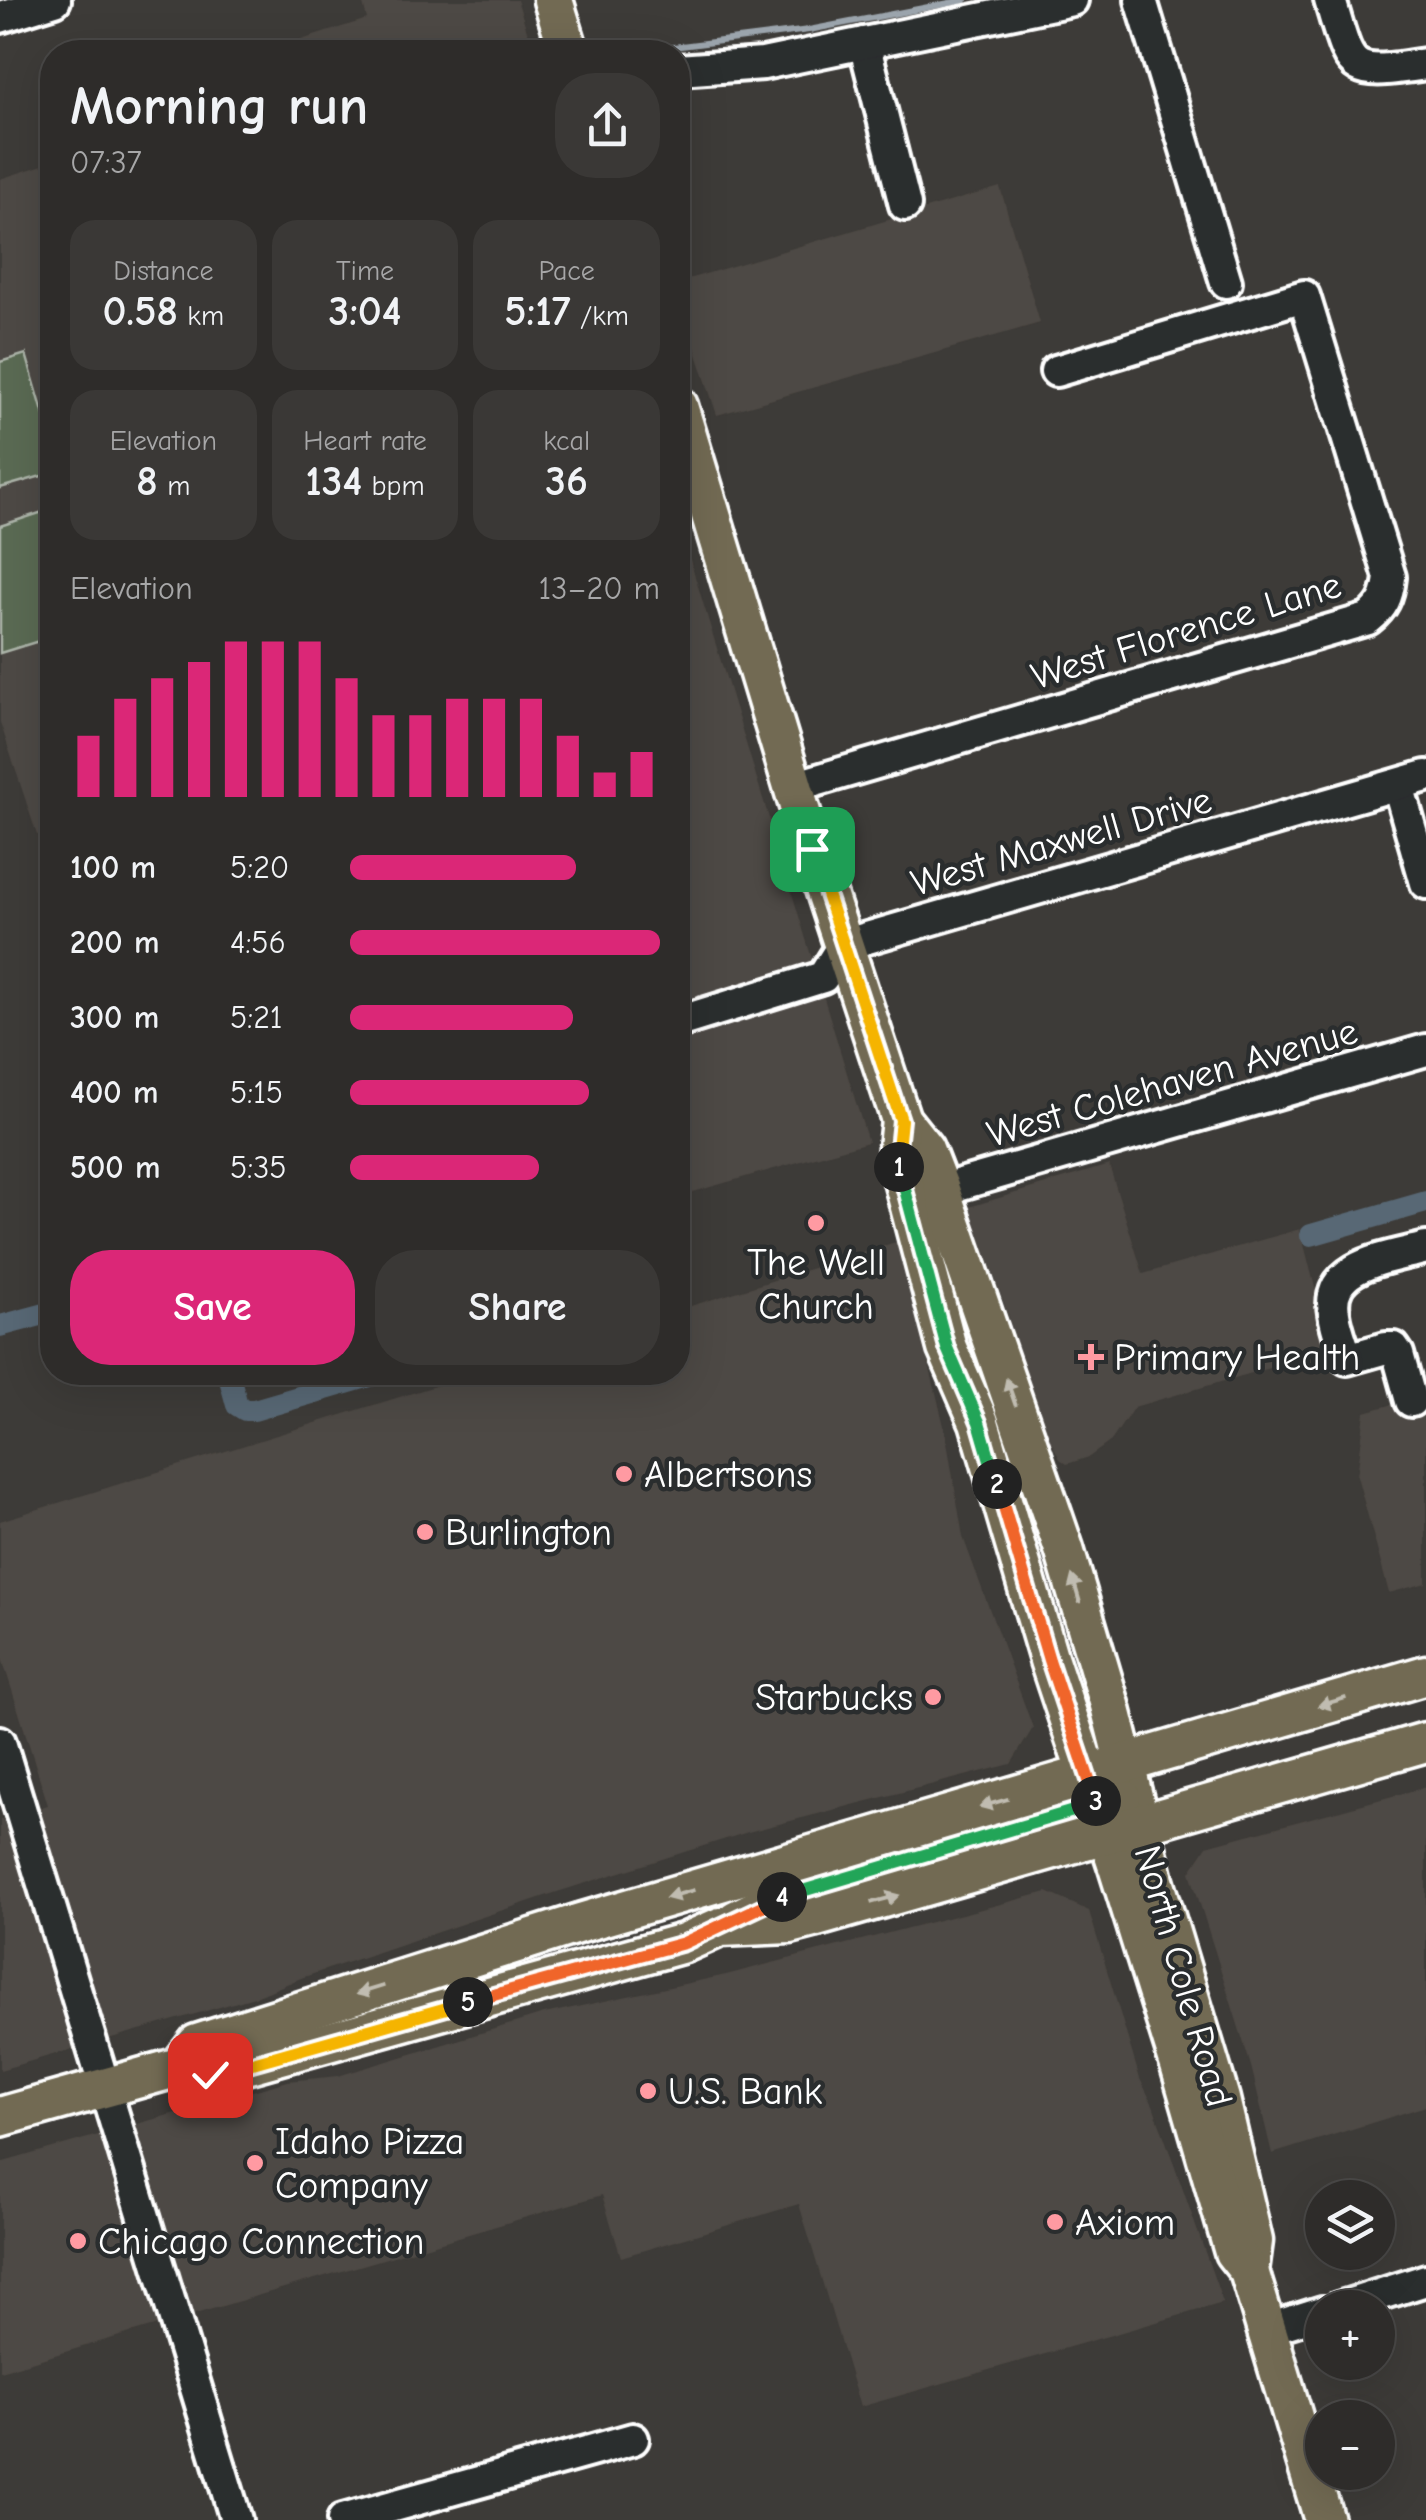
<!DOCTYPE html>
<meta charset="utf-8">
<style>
body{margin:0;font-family:"Comic Neue",sans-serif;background:#3a3836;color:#f1f3f6;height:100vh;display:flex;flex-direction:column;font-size:38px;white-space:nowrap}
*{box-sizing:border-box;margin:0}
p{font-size:32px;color:#a7a7a8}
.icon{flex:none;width:55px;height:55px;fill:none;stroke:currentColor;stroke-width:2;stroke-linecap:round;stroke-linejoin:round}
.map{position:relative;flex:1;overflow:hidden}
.details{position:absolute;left:40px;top:40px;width:650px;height:1345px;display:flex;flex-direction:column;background:#2e2c2a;border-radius:40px;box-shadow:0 10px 40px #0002,0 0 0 2px #494847}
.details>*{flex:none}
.tools{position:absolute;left:1305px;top:2180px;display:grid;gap:20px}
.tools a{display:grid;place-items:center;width:90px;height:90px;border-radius:50%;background:#2e2c2a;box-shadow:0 10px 40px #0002,0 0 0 2px #494847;font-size:50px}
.pin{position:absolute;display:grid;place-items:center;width:85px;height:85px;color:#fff;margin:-42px;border-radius:20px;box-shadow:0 5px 15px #0006}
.km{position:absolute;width:50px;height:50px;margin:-25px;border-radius:50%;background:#222;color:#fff;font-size:28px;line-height:50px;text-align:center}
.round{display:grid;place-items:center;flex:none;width:105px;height:105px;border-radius:40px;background:#3a3836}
.head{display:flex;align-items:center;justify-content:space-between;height:170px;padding:0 30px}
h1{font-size:55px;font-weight:700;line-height:75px}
.figures{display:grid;grid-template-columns:repeat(3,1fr);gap:15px;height:170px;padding:10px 30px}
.figures div{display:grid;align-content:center;border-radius:25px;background:#3a3836;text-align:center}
.figures b{font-size:42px;font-weight:700}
.figures small{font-size:28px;font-weight:400}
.figures p{font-size:28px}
.chart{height:280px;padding:20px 30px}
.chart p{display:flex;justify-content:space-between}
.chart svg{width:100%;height:180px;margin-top:10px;stroke:#db2777;stroke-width:6}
.cta{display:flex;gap:20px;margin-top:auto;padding:20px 30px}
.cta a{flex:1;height:115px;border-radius:40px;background:#db2777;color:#fff;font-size:40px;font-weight:700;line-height:115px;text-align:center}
.cta a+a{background:#3a3836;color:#f1f3f6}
ul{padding:0 30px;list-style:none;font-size:32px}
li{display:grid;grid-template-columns:160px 120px 1fr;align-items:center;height:75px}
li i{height:25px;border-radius:12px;background:#db2777}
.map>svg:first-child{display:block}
.built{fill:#4e4944}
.park{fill:#5a6a53;stroke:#acb4a9;stroke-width:2.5}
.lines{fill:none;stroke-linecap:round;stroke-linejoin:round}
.stream{stroke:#9ba4ac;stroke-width:6}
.canal{stroke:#586875;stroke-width:22}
.minor-casing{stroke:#fff;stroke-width:38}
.major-casing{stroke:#fff;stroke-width:45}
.minor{stroke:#2a2d2e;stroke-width:30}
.major{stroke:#726b52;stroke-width:38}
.oneway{fill:#c0bcb1}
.split-1-casing{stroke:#fff;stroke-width:20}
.split-2-casing{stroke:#fff;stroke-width:20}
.split-3-casing{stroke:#fff;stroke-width:20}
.split-4-casing{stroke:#fff;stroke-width:20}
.split-5-casing{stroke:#fff;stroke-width:20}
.split-6-casing{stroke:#fff;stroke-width:20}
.split-1{stroke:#f5b400;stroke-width:12}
.split-2{stroke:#22a559;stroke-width:12}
.split-3{stroke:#f0652b;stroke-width:12}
.split-4{stroke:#22a559;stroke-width:12}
.split-5{stroke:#f0652b;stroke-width:12}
.split-6{stroke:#f5b400;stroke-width:12}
.poi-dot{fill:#ff9aa2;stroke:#2a2d2e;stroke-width:4}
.labels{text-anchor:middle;stroke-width:9;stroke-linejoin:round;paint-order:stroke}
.street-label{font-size:38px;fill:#fff;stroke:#2a2d2e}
.poi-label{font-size:38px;fill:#fff;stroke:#2a2d2e;text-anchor:start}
</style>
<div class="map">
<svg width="1426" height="2520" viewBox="0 0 1426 2520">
<rect width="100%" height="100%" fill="#3d3b38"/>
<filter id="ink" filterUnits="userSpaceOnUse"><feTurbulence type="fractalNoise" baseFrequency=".01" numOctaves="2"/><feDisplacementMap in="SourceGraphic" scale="20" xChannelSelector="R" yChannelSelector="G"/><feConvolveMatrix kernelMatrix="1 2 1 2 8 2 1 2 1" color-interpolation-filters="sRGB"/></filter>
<g filter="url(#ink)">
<g class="built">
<polygon points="362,0 517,0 534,52 264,52 367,19"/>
<polygon points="52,162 52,831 37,835 0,722 0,179"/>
<polygon points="1000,187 1040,323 717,415 678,296 678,282"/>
<polygon points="678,521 868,1142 686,1194 678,1168"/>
<polygon points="1109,1165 1143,1274 1300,1229 1331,1350 1134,1407 1111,1441 1089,1457 1067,1464 1060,1459 1040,1420 1008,1315 969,1207"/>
<polygon points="899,1241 945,1430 963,1537 1033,1728 1011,1764 748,1832 554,1893 301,1978 258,1996 0,2070 0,1820 48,1805 0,1652 0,1521 477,1373 678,1372 678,1310"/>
<polygon points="1426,1395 1426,1583 1389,1593 1357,1476 1365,1412"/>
<polygon points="1426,1787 1426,2106 1272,2154 1251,2066 1190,1872 1207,1846"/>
<polygon points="1047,1892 1089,1911 1140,2079 1153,2105 1223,2303 860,2407 799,2204 621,2257 602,2195 0,2371 0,2163 288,2081 338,2076 544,2014 726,1975"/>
</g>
<g class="park">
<polygon points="26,354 52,443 52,473 0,488 0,362"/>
<polygon points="52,509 52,637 0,653 0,526"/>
</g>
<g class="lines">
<polyline class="stream" points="649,50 809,30 965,0"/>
<g class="canal">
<polyline points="1311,1235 1426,1202"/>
<polyline points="678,1288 679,1287"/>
<polyline points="0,1326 52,1312"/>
<polyline points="228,1372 237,1405 245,1410 254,1410 384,1372"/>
</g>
<defs>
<g id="minor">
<polyline points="1141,0 1226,282"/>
<path d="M1330,0C1352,74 1347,76 1426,64"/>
<polyline points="0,17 55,0"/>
<polyline points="864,43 905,205"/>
<polyline points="678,70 763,64 1072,0"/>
<polyline points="1398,785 1426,883"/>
<path d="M794,787L1368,619C1383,607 1388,597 1390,577L1304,296L1056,371"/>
<polyline points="678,1022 823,977 843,945 1426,776"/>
<polyline points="940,1190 1426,1050"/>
<path d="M1411,1401L1398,1354L1394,1348H1386L1347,1359C1343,1345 1336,1329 1334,1313C1325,1263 1391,1258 1426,1248"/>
<polyline points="0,1742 236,2520"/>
<polyline points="1338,2308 1426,2280"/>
<polyline points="1268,2329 1322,2312"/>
<polyline points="343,2520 633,2439"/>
</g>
<g id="major">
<polyline points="553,0 569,52"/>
<polyline points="678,406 812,849 901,1120 924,1149 940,1190 1064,1549 1110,1705 1154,1880 1220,2099 1253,2241 1249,2271"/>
<polyline points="901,1120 897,1157 947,1348 979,1422 1049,1660 1118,1867 1180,2065 1234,2252 1249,2271 1324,2520"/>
<polyline points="736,1920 782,1897 1121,1797"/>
<polyline points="179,2067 197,2044 580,1923 1426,1675"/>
<polyline points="0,2117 179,2067 209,2075 684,1943 720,1927 790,1924 813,1918 1426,1742"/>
</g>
</defs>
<use href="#minor" class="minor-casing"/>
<use href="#major" class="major-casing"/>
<use href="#minor" class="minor"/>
<use href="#major" class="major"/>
</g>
<defs><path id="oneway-solid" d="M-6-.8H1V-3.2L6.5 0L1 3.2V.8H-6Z" transform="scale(2.5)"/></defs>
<g class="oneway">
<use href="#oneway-solid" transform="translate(1011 1392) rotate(-109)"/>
<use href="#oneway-solid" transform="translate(1076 1589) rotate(-106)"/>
<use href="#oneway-solid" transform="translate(1332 1702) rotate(164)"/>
<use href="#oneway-solid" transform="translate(994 1803) rotate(164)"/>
<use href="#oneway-solid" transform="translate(680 1894) rotate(164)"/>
<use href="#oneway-solid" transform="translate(885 1899) rotate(-15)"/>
<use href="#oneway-solid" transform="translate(370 1990) rotate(163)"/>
</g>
</g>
<g class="lines" filter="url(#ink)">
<defs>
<polyline id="split-1" points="812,849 901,1120 897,1158 899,1167"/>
<polyline id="split-2" points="899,1167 947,1348 979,1422 997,1484"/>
<polyline id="split-3" points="997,1484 1049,1660 1096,1801"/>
<polyline id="split-4" points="782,1897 1097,1804 1096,1801"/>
<polyline id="split-5" points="468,2002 684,1943 782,1897"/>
<polyline id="split-6" points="210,2075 468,2002"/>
</defs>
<use href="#split-1" class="split-1-casing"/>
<use href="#split-2" class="split-2-casing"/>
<use href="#split-3" class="split-3-casing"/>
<use href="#split-4" class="split-4-casing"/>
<use href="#split-5" class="split-5-casing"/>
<use href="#split-6" class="split-6-casing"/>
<use href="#split-1" class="split-1"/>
<use href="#split-2" class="split-2"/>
<use href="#split-3" class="split-3"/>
<use href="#split-4" class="split-4"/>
<use href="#split-5" class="split-5"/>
<use href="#split-6" class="split-6"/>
</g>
<g class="poi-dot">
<circle cx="816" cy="1223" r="10"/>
<path d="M1086 1342h10v10h10v10h-10v10h-10v-10h-10v-10h10z"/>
<circle cx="624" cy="1474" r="10"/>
<circle cx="425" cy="1532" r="10"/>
<circle cx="933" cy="1697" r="10"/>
<circle cx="648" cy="2091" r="10"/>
<circle cx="255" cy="2163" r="10"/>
<circle cx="1055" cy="2222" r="10"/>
<circle cx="78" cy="2241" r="10"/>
</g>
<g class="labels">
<g class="street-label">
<text transform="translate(1186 630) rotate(-17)" y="13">West Florence Lane</text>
<text transform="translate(1061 841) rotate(-16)" y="13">West Maxwell Drive</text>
<text transform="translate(1172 1082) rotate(-16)" y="13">West Colehaven Avenue</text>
<text transform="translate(1184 1976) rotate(74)" y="13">North Cole Road</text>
</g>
<g class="poi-label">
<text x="816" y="1275" text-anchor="middle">The Well<tspan x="816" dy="44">Church</tspan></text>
<text x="1114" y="1370">Primary Health</text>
<text x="644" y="1487">Albertsons</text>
<text x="445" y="1545">Burlington</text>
<text x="913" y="1710" text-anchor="end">Starbucks</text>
<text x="668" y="2104">U.S. Bank</text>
<text x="275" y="2154">Idaho Pizza<tspan x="275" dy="44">Company</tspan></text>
<text x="1075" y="2235">Axiom</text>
<text x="98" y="2254">Chicago Connection</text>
</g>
</g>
</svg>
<div class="tools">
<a><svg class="icon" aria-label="layers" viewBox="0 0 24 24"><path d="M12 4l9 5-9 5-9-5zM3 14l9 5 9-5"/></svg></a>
<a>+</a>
<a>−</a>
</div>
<div class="pin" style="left:812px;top:849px;background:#1e9e55"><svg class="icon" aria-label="arrive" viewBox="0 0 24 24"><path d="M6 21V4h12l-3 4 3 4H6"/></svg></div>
<div class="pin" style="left:210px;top:2075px;background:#d93025"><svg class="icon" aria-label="check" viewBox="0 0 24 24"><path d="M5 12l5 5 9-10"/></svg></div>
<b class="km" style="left:899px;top:1167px">1</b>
<b class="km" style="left:997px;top:1484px">2</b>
<b class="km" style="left:1096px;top:1801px">3</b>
<b class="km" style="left:782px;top:1897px">4</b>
<b class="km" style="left:468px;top:2002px">5</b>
<section class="details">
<div class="head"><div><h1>Morning run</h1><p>07:37</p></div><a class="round"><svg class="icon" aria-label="share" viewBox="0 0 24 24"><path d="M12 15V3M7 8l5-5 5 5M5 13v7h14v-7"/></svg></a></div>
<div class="figures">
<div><p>Distance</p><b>0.58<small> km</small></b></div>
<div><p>Time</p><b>3:04</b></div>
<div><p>Pace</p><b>5:17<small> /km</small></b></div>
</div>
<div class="figures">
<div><p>Elevation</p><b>8<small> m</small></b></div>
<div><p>Heart rate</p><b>134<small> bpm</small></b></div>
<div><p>kcal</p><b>36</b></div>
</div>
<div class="chart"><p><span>Elevation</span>13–20 m</p>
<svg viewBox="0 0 160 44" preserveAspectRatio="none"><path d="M5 44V29M15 44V20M25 44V15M35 44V11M45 44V6M55 44V6M65 44V6M75 44V15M85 44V24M95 44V24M105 44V20M115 44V20M125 44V20M135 44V29M145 44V38M155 44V33"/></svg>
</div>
<ul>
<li><b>100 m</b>5:20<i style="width:73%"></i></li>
<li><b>200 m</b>4:56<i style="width:100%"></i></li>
<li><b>300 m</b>5:21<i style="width:72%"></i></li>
<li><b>400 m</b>5:15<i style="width:77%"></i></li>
<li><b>500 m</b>5:35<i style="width:61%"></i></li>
</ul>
<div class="cta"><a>Save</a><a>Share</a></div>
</section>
</div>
